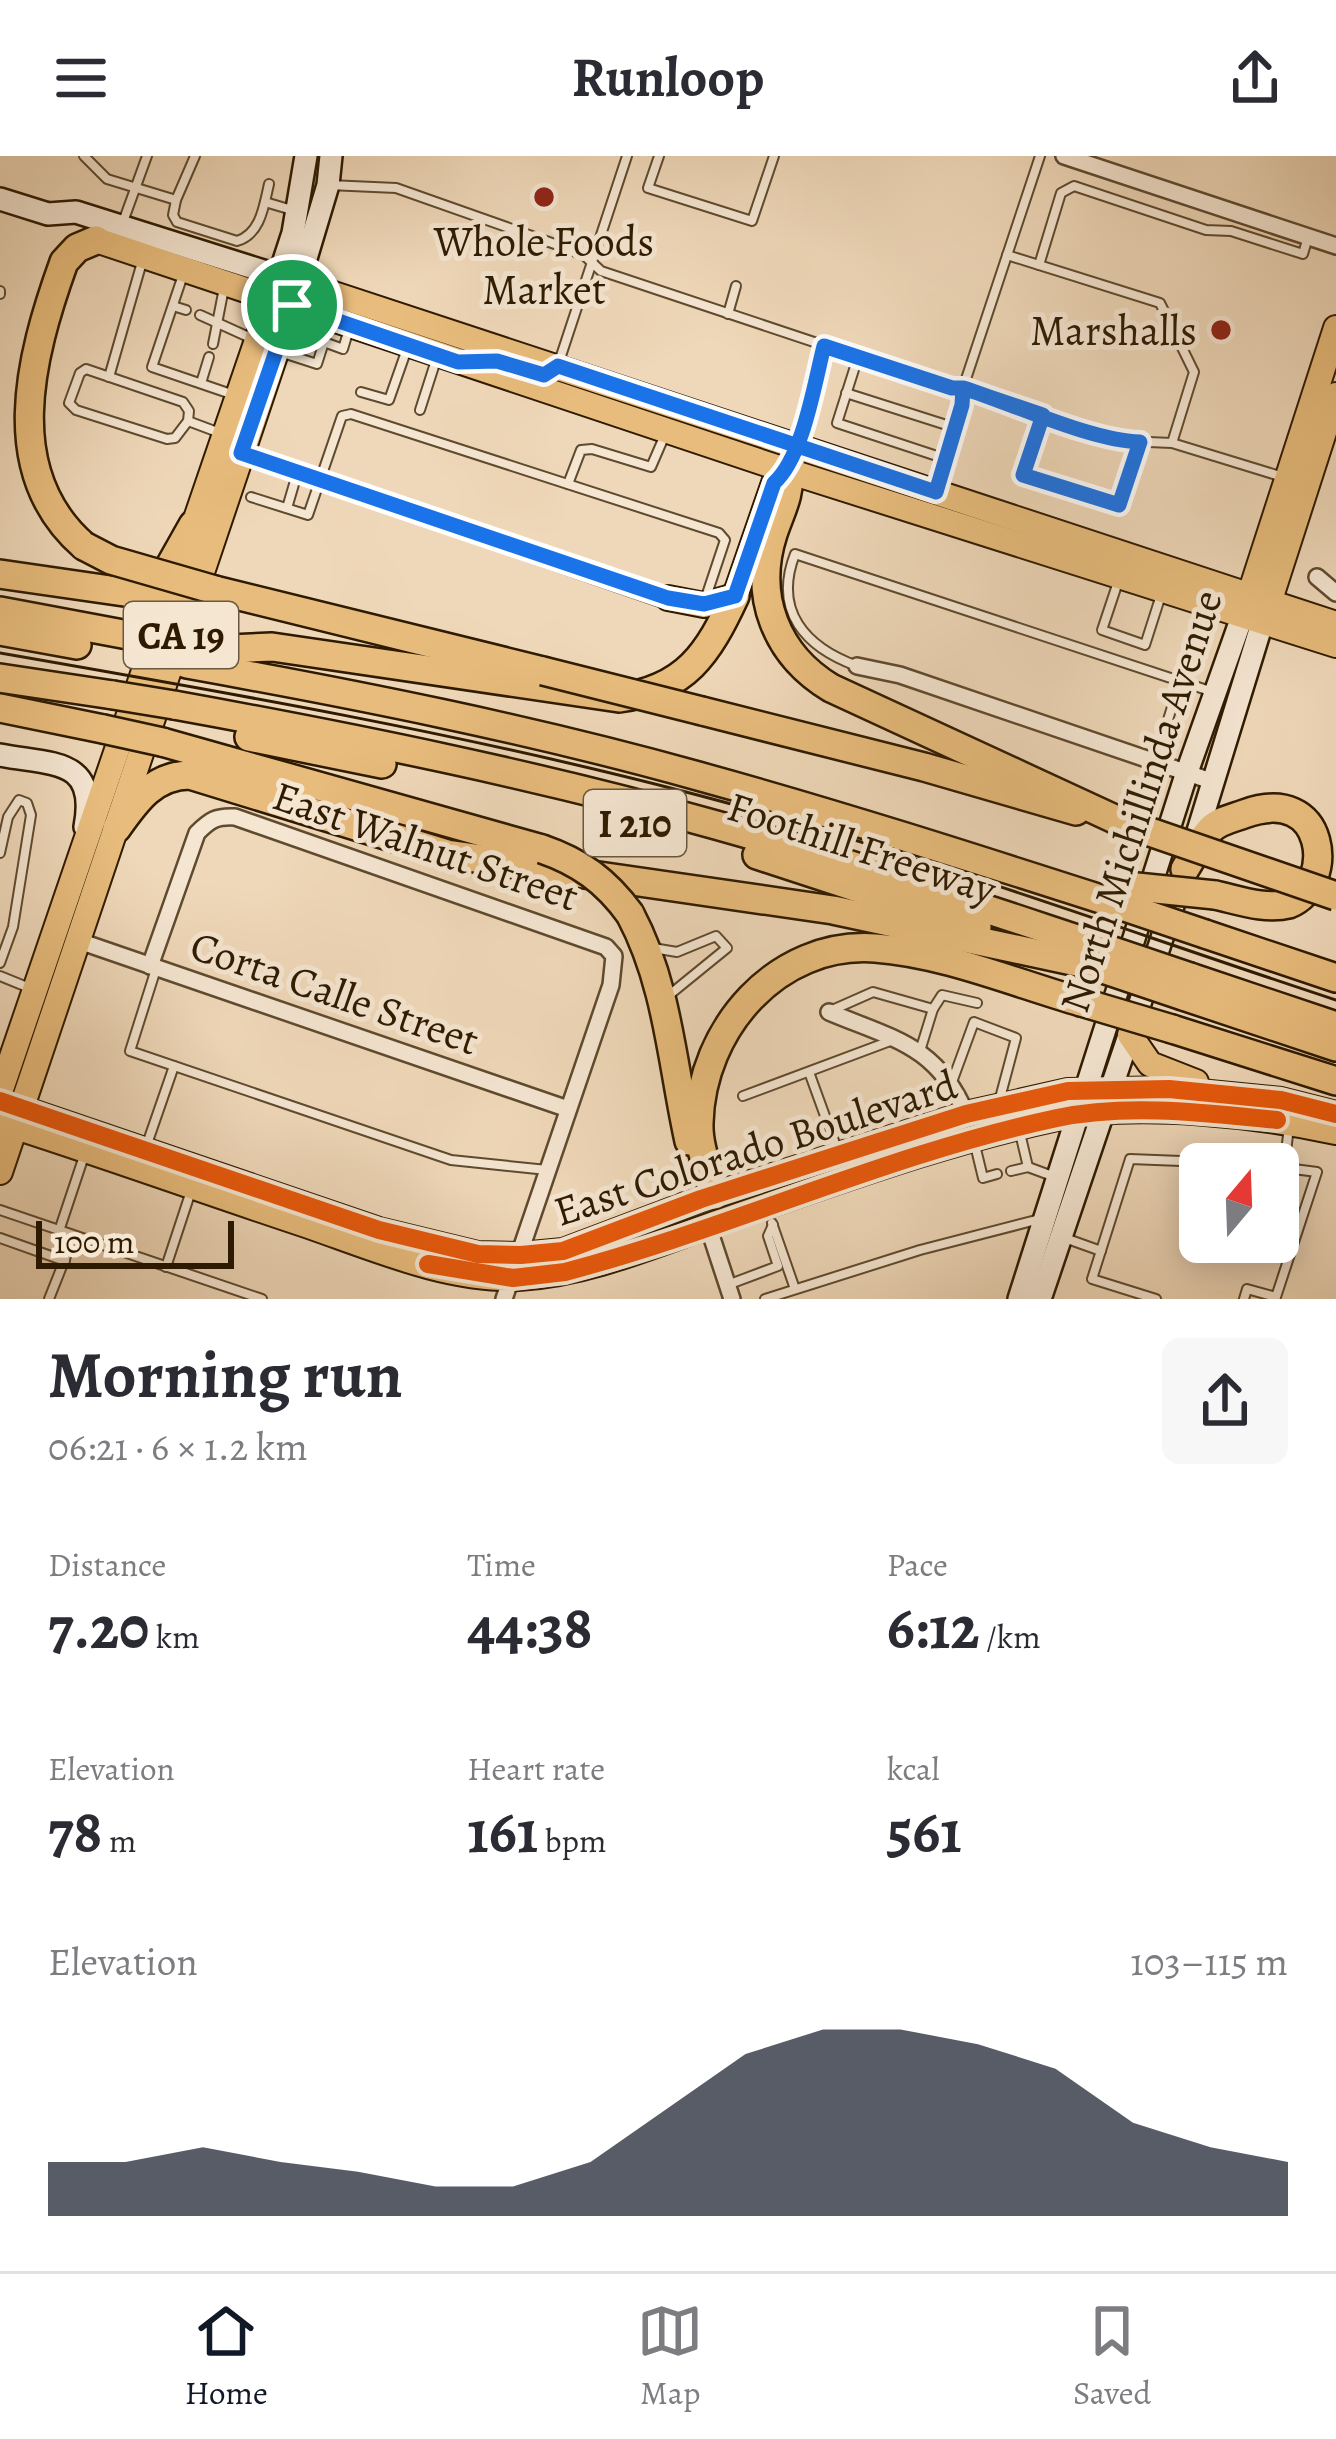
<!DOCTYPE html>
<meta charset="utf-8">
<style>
body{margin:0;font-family:Alegreya,serif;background:#f7f7f7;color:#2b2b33;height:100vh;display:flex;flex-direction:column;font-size:45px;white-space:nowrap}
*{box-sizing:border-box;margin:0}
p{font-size:39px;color:#7c7c81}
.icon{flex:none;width:66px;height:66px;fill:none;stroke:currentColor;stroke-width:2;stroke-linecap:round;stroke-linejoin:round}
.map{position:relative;height:1143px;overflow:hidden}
.side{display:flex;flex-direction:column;background:#fff;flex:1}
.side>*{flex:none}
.needle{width:78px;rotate:19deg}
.controls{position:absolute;left:1179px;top:987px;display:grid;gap:24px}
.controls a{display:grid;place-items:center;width:120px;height:120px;border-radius:18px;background:#fff;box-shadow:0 6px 30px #0003;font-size:60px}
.scale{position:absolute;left:36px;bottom:30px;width:198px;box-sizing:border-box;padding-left:12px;border:6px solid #2e1a00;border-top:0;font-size:33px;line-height:42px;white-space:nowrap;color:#2e1a00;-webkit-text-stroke:9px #f5e6d2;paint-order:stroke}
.pin{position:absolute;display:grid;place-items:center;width:102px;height:102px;color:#fff;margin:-51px;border:6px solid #fff;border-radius:50%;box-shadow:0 3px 12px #0007}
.round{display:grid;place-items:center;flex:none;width:126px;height:126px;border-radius:18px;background:#f7f7f7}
.head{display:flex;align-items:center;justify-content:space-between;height:204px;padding:0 48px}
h1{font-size:66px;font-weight:600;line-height:90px}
.stats{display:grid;grid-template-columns:repeat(3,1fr);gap:18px;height:204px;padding:12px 48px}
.stats div{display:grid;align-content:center}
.stats b{font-size:60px;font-weight:600}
.stats small{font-size:33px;font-weight:400}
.stats p{font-size:33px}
.chart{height:336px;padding:24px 48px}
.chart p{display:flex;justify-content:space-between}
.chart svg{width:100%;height:216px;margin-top:12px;fill:#111827;opacity:.7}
header{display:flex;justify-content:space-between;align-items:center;height:156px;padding:0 48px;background:#fff;font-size:54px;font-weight:600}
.tab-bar{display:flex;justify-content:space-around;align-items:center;height:168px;border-top:3px solid #e1e1e2;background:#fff;font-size:33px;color:#7c7c81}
.tab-bar a{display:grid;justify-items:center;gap:6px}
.tab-bar .current{color:#111827}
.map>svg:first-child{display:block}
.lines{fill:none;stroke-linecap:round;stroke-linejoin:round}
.service-casing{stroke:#5e4a2e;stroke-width:12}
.minor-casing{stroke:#5e4a2e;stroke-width:20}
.secondary-casing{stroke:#2e1a00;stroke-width:26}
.primary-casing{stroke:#2e1a00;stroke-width:28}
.motorway-casing{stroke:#2e1a00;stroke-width:32}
.service{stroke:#f5e6d2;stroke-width:8}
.minor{stroke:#f5e6d2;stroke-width:15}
.secondary{stroke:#f5e6d2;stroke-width:21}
.primary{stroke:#e8bc7c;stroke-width:24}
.motorway{stroke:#e8bc7c;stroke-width:27}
.tram{stroke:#2e1a00;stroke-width:3}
.motorway-bridge-casing{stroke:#2e1a00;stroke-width:32;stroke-linecap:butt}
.motorway-bridge{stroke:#e8bc7c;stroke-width:27}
.cycleway-casing{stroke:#f5e6d2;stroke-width:26}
.cycleway{stroke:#e8590c;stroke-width:18}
.route-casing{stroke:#fff;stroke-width:24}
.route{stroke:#1a73e8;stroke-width:15}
.poi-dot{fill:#8f2418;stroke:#f5e6d2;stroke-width:4.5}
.labels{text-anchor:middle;stroke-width:10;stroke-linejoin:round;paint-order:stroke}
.shield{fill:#f5e6d2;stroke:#6a573f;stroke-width:3}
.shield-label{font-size:39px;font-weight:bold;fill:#2e1a00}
.poi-label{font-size:42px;fill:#2e1a00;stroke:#f5e6d2}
.street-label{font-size:42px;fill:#2e1a00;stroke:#f5e6d2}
</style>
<header><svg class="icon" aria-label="menu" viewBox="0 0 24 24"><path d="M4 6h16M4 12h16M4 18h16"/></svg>Runloop<svg class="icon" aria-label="share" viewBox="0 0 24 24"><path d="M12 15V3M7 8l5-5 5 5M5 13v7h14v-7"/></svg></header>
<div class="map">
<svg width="1336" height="1143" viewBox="0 0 1336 1143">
<rect width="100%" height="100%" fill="#efd8b9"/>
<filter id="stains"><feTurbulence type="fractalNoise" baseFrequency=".00167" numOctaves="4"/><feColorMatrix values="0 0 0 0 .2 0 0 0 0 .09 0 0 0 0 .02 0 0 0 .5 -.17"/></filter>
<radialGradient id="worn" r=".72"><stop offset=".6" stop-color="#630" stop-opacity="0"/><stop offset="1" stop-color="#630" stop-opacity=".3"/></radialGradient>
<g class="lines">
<defs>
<g id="service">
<polyline points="84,0 107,23 176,44 195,0"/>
<polyline points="659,0 648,32 752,65 774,0"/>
<polyline points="329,29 396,32 566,92 585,100 601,115 952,232 963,232 1125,285 1172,287 1283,321"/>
<path d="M176,44L173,59L177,66L237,85C261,78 264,49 269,28"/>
<polyline points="265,46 292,54"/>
<polyline points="123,66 147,0"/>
<polyline points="1007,99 1160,147 1194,216 1172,287"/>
<polyline points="1039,109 1061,37 1074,30 1206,74 1231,75 1303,98 1308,81"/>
<polyline points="183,119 152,211 234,239"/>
<polyline points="0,135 0,138"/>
<polyline points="173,150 186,154"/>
<polyline points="728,158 736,130"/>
<polyline points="200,159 253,183"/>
<polyline points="213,188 224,132"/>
<polyline points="283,197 317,208 324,186 343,193 349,173"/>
<polyline points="858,201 837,267 946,303"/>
<polyline points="558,209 627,0"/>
<polygon points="86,213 183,246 189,255 188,265 175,282 167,283 76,254 69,247 80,217"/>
<polyline points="109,221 142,106"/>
<polyline points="201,227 209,201"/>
<polyline points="361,236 389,244 408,190"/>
<polyline points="846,237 956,272"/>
<polyline points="420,254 437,201"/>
<polyline points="1043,259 1023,319 1119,349 1140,285"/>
<polyline points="188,265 220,277"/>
<polyline points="796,288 824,190"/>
<polyline points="568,328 581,294 592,293 651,311 664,281"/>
<polyline points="938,330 962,249 963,232 1040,0"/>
<polyline points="251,341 308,359 342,260 351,258 719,377 725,384 706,441"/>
<polyline points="287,352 297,318"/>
<polyline points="1118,426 1102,474 1145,489 1161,439"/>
<path d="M857,510C805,491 773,455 795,398L1213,536"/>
<polyline points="1163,580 1180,525"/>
<polyline points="0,697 8,661 19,644 27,647 31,659 13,771 0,807"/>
<polyline points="653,792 677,796 716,780 727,792 668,840"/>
<polyline points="156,813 130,895 451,1004 547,1014"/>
<polyline points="0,820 32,833"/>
<polyline points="830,855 873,836 933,853 942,839 977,847"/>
<polyline points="920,895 933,853"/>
<polyline points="809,916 837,993"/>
<polyline points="952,926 974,866 1016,882 1000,942"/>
<polyline points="743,940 893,884"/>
<polyline points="147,988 174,910"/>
<polyline points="975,989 983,1022 997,1018"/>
<polyline points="1028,1011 1055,1021"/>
<polyline points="1284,1012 1289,971"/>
<polyline points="1011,1015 1028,1011 1020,977"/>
<polyline points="0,1054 262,1143"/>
<polyline points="772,1067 795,1133"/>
<polyline points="59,1075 85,997"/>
<polyline points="1062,1081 1101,1095"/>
<polyline points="0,1082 65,1105"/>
<polyline points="166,1111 192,1032"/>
<polyline points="730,1128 778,1110 768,1080 773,1069"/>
<polyline points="49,1143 74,1080"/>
<polyline points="765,1143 920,1094 1040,1063"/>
<polyline points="1156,1143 1092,1123 1130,1003 1257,1008"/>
<polyline points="1244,1143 1247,1133 1276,1141 1317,1016 1278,1011"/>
</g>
<g id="minor">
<polyline points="1064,0 1336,90"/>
<polyline points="241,297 675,447"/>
<polyline points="1317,421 1336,437"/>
<polyline points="857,510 900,519 1214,626"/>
<polyline points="79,785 568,953"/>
<path d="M150,810L197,677C210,664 216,660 235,661L606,791L614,800L611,829L504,1143"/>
<path d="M829,856C893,883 937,889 966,958"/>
<polyline points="708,1070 732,1143"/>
</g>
<g id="secondary">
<polyline points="0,43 48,58 76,56 279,120 293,77 306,0"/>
<polyline points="295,139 328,29 331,0"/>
<path d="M0,599C53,609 98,602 85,671"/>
<polyline points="1194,688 1263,464"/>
<polyline points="1019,1143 1187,616 1243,458"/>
<polyline points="1040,1143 1182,723"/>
</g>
<g id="primary">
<polyline points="96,84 788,315 1336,489"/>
<polyline points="668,442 704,449 735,440 774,327 788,315 792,304"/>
<polyline points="1246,450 1336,172"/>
<polyline points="1266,456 1336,239"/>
<polyline points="1130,879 1150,908 1196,926"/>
<polyline points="0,936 279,120 1336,468"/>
<polyline points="0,945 379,1074 478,1098 521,1099 563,1095 701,1043 966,958 1068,935 1169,933 1281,944 1336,958"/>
<path d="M0,966C104,999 206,1036 309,1070C375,1093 449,1125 519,1122C591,1118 660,1086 728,1063C837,1026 945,986 1057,962C1137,945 1257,959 1336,976"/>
<polyline points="0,1016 292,149"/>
</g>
<g id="motorway">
<path d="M788,315C791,339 780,356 773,378C753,440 776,499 831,532L1121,666"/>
<path d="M84,390C0,317 29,203 64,106L77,92L96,84"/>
<polyline points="0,418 138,438 158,431 193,369"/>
<polyline points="215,434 543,515"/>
<polyline points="0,455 128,479"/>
<polyline points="0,475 77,489"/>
<path d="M208,494L272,491L619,542C686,533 708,498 735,440"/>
<path d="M187,508C359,539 530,573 698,620C836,658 973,702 1110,746"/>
<polyline points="0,522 113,539"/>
<path d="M174,549C356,582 538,619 716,669C845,705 971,748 1098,790"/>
<polyline points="0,552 103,573"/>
<polyline points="702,555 924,611 1076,655"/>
<polyline points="249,581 382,608"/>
<polyline points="162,586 542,693"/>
<path d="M117,672C136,645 154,619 190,619L447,698L833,754L1091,809"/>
<polyline points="757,699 977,771"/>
<path d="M1185,713C1193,701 1200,685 1210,674C1218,665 1233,662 1244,658C1328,627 1336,729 1289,748C1265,754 1238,744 1215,739"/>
<path d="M630,758C668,829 672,908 689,985"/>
<polyline points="1205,778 1336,822"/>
<polyline points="1190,821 1336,870"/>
<polyline points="1183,840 1336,891"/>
<polyline points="1172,873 1336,925"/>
<path d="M715,1039C709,1016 698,990 699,967C701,873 777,785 875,792C944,797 1015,827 1081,846"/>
</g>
</defs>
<use href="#service" class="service-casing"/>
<use href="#minor" class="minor-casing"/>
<use href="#secondary" class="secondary-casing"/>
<use href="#primary" class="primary-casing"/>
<use href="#motorway" class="motorway-casing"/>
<use href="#service" class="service"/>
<use href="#minor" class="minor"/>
<use href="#secondary" class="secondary"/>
<use href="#primary" class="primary"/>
<use href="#motorway" class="motorway"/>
<path class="tram" d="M0,497C230,537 460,577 686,636C906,693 1120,773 1336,844"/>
<defs>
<g id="motorway-bridge">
<polyline points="84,390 111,404 215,434"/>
<polyline points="128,479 208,494"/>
<polyline points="543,515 702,555"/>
<polyline points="113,539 174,549"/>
<polyline points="103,573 162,586"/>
<polyline points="1121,666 1336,740"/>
<path d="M542,693C580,706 606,725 630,758"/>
<polyline points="1117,729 1215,739"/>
<polyline points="1110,746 1205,778"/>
<polyline points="1098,790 1190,821"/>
<polyline points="1091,809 1183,840"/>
<polyline points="1081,846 1172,873"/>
</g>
</defs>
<use href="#motorway-bridge" class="motorway-bridge-casing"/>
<use href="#motorway-bridge" class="motorway-bridge"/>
<defs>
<g id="cycleway">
<polyline points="0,945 379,1074 478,1098 521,1099 563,1095 701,1043 966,958 1068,935 1169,933 1281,944 1336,958"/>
<path d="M428,1108L513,1122L565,1116C731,1072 888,998 1057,962C1127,947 1207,957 1277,964"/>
</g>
</defs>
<use href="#cycleway" class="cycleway-casing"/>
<use href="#cycleway" class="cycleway"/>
</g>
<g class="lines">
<defs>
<path id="route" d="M292,149L241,297L668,442L704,448L735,440L774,327C803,301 814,229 824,190L952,232H963C1014,248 1089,284 1140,286L1119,349L1023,319L1043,259L963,232L962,249L936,336L558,210L544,219L497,205L458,206L292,149"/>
</defs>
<use href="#route" class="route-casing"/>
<use href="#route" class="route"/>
</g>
<g class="poi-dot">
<circle cx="544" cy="41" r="12"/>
<circle cx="1221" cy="174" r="12"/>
</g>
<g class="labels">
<g class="shield">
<rect x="124" y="446" width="114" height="66" rx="9"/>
<rect x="584" y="634" width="102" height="66" rx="9"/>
</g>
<g class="shield-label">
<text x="181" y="493">CA 19</text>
<text x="635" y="681">I 210</text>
</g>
<g class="poi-label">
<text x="544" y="100">Whole Foods<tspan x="544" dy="48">Market</tspan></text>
<text x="1197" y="189" text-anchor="end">Marshalls</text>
</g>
<g class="street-label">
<text transform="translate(1140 645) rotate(-72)" y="15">North Michillinda Avenue</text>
<text transform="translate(426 689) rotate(19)" y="15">East Walnut Street</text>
<text transform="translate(862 691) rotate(18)" y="15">Foothill Freeway</text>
<text transform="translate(335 836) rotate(19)" y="15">Corta Calle Street</text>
<text transform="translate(755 991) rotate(-18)" y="15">East Colorado Boulevard</text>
</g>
</g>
<rect width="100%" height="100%" filter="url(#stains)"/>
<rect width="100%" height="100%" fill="url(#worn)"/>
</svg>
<div class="controls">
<a><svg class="needle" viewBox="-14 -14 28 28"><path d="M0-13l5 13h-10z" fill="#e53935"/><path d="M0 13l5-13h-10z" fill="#7c7c81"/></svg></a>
</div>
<div class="scale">100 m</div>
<div class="pin" style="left:292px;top:149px;background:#1e9e55"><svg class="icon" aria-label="arrive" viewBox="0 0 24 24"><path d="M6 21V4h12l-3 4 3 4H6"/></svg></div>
</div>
<section class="side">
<div class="head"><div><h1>Morning run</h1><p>06:21 · 6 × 1.2 km</p></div><a class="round"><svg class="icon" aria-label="share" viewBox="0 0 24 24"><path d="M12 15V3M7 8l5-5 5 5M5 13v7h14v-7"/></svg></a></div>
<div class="stats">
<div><p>Distance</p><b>7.20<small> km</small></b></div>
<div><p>Time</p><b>44:38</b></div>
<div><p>Pace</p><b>6:12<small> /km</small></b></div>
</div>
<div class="stats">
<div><p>Elevation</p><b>78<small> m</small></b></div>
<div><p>Heart rate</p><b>161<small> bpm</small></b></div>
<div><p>kcal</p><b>561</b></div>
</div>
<div class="chart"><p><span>Elevation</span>103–115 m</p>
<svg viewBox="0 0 160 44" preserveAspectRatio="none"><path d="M0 44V33L10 33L20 30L30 33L40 35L50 38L60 38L70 33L80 22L90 11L100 6L110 6L120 9L130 14L140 25L150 30L160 33V44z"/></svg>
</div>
</section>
<nav class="tab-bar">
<a class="current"><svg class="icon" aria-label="home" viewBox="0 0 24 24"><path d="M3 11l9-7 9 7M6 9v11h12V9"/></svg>Home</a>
<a><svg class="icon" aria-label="map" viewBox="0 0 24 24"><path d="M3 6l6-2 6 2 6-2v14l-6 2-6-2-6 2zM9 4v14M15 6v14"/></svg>Map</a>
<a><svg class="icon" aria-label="saved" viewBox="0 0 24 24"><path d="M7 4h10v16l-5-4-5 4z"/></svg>Saved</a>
</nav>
